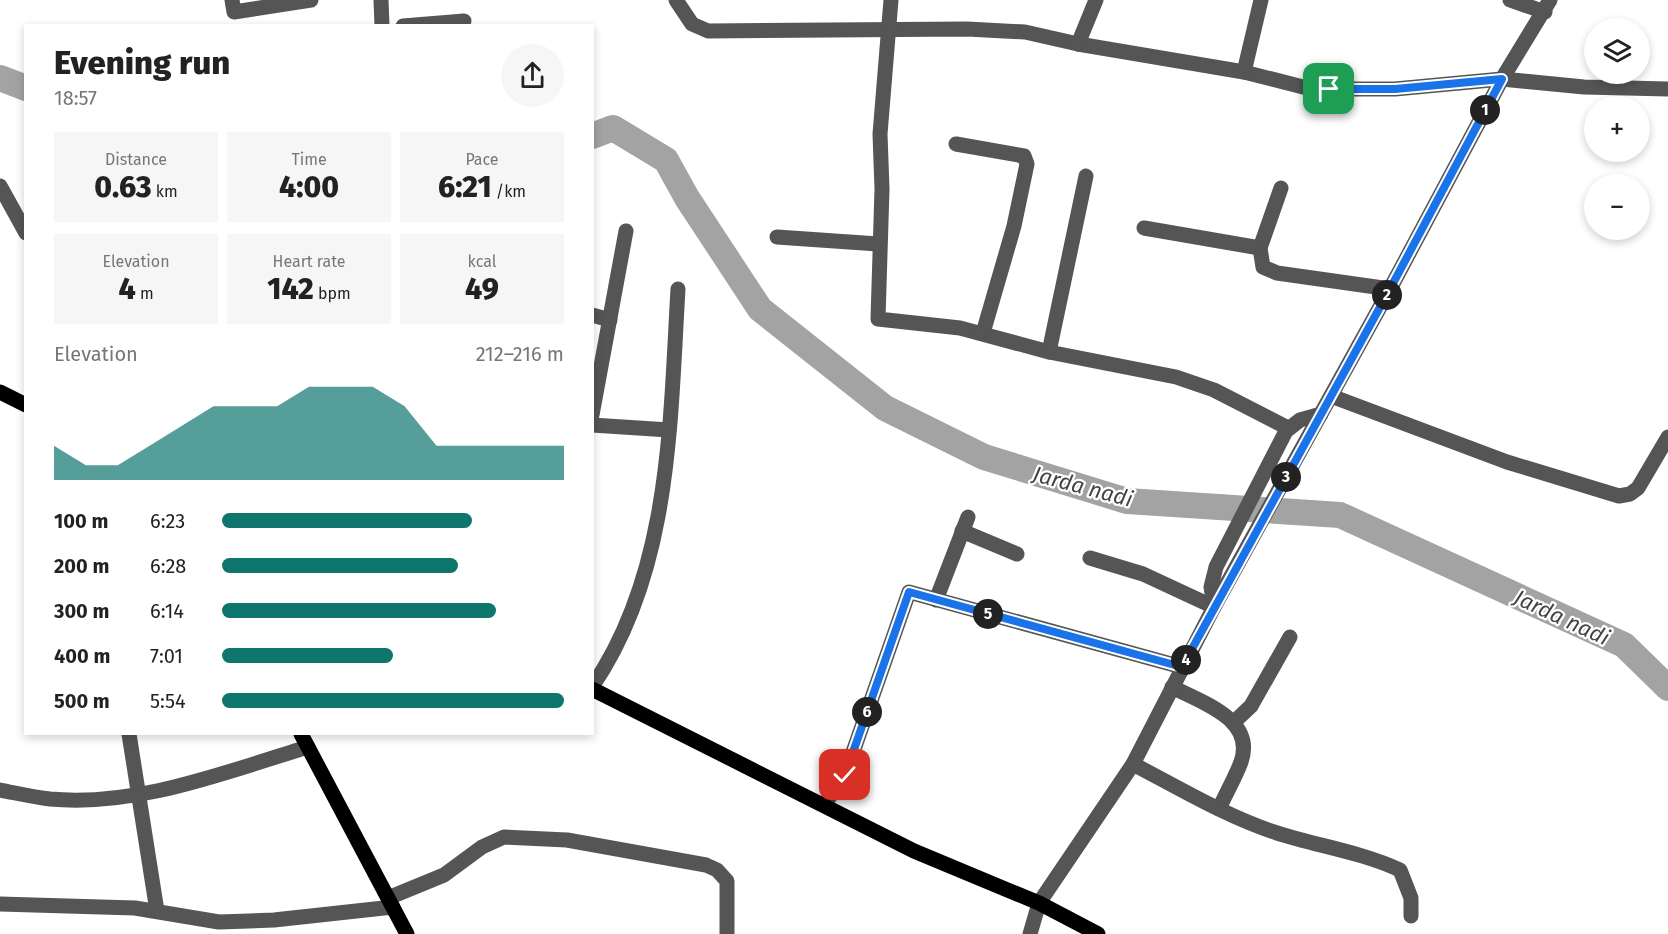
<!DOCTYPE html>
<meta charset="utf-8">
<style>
body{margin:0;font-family:"Fira Sans",sans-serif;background:#f6f6f6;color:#222;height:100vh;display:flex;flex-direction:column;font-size:22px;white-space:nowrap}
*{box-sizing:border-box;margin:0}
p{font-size:20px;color:#767676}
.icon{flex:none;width:33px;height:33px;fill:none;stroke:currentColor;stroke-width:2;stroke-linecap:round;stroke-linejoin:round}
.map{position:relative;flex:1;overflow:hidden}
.side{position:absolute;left:24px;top:24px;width:570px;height:711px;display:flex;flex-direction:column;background:#fff;border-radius:0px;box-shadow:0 3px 9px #0003}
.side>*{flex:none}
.fabs{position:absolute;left:1584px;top:18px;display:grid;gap:12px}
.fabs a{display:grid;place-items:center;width:66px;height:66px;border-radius:50%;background:#fff;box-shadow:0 3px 9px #0003;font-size:30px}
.pin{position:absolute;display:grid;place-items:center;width:51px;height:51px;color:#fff;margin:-26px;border-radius:12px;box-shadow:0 3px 9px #0006}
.km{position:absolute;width:30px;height:30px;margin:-15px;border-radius:50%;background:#222;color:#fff;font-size:16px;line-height:30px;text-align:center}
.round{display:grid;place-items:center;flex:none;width:63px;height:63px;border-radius:32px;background:#f6f6f6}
.headline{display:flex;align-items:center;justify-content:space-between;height:102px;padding:0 30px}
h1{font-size:33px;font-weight:800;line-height:45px}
.metrics{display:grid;grid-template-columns:repeat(3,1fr);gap:9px;height:102px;padding:6px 30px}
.metrics div{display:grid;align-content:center;border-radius:0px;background:#f6f6f6;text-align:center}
.metrics b{font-size:30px;font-weight:800}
.metrics small{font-size:16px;font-weight:400}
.metrics p{font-size:16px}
.chart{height:168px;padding:12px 30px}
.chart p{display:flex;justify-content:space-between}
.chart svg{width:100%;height:108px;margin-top:6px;fill:#0f766e;opacity:.7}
ul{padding:0 30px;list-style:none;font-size:20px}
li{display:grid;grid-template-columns:96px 72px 1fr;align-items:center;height:45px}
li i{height:15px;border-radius:8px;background:#0f766e}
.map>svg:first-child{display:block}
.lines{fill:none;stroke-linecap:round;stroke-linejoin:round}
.river{stroke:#a3a3a3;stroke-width:26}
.minor{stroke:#555;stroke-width:15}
.major{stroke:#000;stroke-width:15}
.route-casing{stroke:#fff;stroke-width:12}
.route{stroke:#1a73e8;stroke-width:8}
.labels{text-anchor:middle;stroke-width:4.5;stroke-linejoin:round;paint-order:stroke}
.water-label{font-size:22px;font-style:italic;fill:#444;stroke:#fff}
</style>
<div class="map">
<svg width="1668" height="934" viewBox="0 0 1668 934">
<rect width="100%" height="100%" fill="#fff"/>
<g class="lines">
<g class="river">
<polyline points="0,78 26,88"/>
<polyline points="592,136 613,128 666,160 687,198 760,309 885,408 984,457 1127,501 1340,515 1624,645 1668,688"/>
</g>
<g class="minor">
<polyline points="232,0 234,12 311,0"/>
<polyline points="381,0 382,26"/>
<polyline points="676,0 692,24 708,31 967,29 1025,32 1078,44 1244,72 1303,87 1329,89 1395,89 1502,79 1584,87 1668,89"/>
<polyline points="891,0 880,134 882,189 878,319 960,328 1049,352 1176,377 1214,390 1288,428"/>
<polyline points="1510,0 1545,12"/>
<polyline points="403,26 464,21"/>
<polyline points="1078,44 1096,0"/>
<polyline points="1244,72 1261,0"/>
<polyline points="956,144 1024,156 1027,164 1014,226 983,333"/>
<polyline points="0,186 26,233"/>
<polyline points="1281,188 1260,248 1263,267 1277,273 1390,289"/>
<polyline points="1144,228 1260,248"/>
<polyline points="777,237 878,244"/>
<polyline points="592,315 610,320"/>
<polyline points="1049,352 1086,176"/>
<polyline points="1331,396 1507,462 1619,496 1630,494 1638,488 1668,437"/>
<polyline points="592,415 626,231"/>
<polyline points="592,425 669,430"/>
<polyline points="962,531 1017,554"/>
<polyline points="1090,558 1143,574 1214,607"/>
<polyline points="936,600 968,517"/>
<polyline points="1214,607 1211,587 1216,567 1286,431 1300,420 1321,414"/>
<path d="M592,687C671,572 670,423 678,289"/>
<path d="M1172,687C1201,702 1256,719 1241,762C1235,778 1226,793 1219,809"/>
<polyline points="1233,723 1251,706 1290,637"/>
<polyline points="129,734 157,911"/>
<path d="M1133,764C1179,788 1227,817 1277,833C1318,846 1361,852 1400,870L1411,898V916"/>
<path d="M0,790C16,793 33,797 50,799C138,807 225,772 308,747"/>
<polyline points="824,805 845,775 909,592 1182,667"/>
<polyline points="388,898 444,875 482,847 504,837 567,840 706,865 717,870 727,881 727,934"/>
<polyline points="0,904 135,908 219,922 274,920 393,907"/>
<polyline points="1030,934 1039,903 1133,764 1214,607 1390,289 1502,79 1550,0"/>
</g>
<g class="major">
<polyline points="0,392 26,405"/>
<polyline points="592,689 914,851 1039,903 1098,934"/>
<polyline points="301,734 407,934"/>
</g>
</g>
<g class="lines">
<defs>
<polyline id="route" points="845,775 909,592 1182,667 1390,289 1502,79 1395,89 1329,89"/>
</defs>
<use href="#route" class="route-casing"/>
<use href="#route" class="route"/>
</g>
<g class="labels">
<g class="water-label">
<text transform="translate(1083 486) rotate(15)" y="8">Jarda nadi</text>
<text transform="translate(1562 617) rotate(25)" y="8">Jarda nadi</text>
</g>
</g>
</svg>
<div class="fabs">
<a><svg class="icon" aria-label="layers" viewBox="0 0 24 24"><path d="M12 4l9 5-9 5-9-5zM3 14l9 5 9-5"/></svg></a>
<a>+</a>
<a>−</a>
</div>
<div class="pin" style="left:1329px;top:89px;background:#1e9e55"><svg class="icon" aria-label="arrive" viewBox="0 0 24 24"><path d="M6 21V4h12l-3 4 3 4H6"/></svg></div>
<div class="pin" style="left:845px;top:775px;background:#d93025"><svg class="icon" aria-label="check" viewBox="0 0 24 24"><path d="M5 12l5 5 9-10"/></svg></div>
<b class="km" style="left:1485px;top:110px">1</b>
<b class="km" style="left:1387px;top:295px">2</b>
<b class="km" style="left:1286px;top:477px">3</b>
<b class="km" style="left:1186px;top:660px">4</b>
<b class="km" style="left:988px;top:614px">5</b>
<b class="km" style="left:867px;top:712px">6</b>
<section class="side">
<div class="headline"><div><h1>Evening run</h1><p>18:57</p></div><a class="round"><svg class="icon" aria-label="share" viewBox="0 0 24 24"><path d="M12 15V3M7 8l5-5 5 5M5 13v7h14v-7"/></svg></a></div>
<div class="metrics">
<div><p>Distance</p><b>0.63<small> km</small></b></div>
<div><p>Time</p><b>4:00</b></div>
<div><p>Pace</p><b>6:21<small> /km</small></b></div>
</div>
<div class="metrics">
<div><p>Elevation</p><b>4<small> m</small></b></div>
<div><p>Heart rate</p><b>142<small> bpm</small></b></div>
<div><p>kcal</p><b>49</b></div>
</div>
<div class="chart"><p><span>Elevation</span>212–216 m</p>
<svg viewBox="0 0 160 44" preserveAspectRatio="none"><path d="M0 44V30L10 38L20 38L30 30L40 22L50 14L60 14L70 14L80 6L90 6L100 6L110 14L120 30L130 30L140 30L150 30L160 30V44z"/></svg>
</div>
<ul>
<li><b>100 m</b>6:23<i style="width:73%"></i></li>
<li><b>200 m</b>6:28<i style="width:69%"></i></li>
<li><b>300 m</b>6:14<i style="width:80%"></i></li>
<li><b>400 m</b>7:01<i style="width:50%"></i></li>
<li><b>500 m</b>5:54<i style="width:100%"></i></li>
</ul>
</section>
</div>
